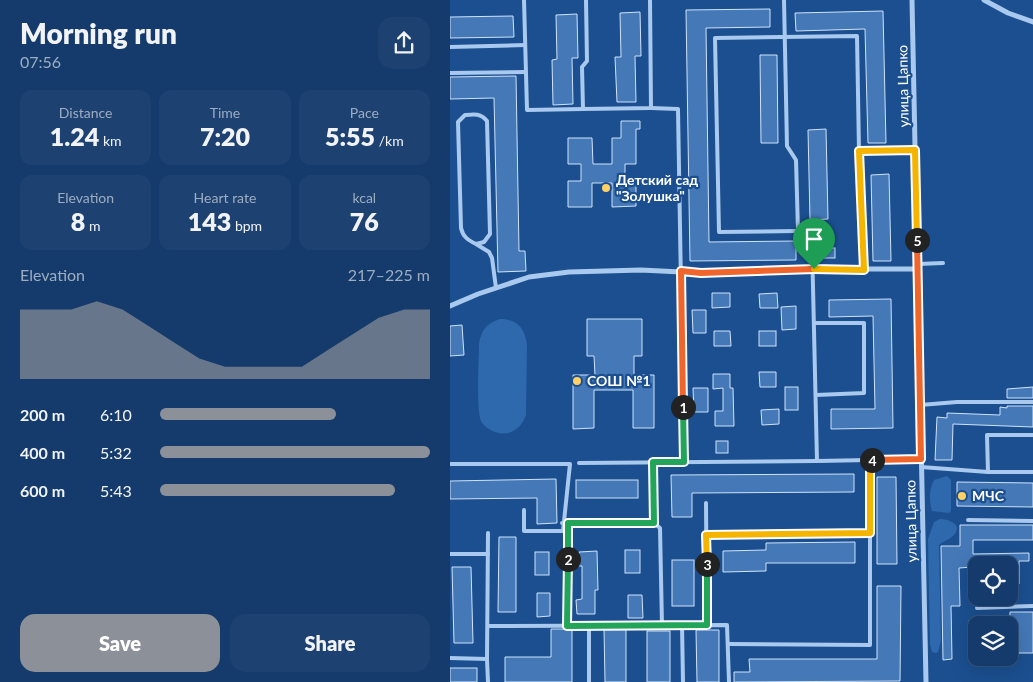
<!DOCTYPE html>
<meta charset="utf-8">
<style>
body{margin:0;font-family:Lato,sans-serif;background:#1d4271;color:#f1f3f6;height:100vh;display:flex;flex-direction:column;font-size:19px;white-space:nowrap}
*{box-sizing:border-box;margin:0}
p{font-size:16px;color:#9dadc1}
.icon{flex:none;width:28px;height:28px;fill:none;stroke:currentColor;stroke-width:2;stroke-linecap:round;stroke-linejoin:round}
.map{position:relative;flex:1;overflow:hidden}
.drawer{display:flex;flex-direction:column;background:#143b6b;width:450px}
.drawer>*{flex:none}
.tools{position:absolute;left:518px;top:556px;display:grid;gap:10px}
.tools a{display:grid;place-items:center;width:50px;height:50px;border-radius:10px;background:#143b6b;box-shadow:0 5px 20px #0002,0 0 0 1px #33557e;font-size:25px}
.pin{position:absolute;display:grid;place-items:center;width:42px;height:42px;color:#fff;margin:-51px -21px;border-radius:50% 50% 50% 0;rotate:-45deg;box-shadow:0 0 5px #0007}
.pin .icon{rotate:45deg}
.km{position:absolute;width:25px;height:25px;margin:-12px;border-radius:50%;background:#222;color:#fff;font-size:14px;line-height:25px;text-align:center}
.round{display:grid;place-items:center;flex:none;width:52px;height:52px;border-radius:15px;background:#1d4271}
.head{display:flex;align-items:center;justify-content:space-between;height:85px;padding:0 20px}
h1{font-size:28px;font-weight:800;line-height:38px}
.stats{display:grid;grid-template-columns:repeat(3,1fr);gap:8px;height:85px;padding:5px 20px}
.stats div{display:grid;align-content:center;border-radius:12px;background:#1d4271;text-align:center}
.stats b{font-size:25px;font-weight:800}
.stats small{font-size:14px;font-weight:400}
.stats p{font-size:14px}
.chart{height:140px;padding:10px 20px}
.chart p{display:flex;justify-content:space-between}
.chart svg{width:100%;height:90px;margin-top:5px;fill:#8c9099;opacity:.7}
.action{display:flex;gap:10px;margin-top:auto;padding:10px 20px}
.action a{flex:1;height:58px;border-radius:15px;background:#8c9099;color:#fff;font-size:20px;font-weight:800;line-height:58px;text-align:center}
.action a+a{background:#1d4271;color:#f1f3f6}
ul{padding:0 20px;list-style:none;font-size:16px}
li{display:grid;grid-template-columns:80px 60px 1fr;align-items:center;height:38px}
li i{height:12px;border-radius:6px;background:#8c9099}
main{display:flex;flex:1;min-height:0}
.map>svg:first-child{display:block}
.green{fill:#2e69ad}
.building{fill:#4478b7;stroke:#cfe3fa}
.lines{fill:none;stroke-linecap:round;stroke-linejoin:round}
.lane{stroke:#a9c9ee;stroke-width:4}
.street{stroke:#a9c9ee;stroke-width:5}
.split-1-casing{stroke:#fff;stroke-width:10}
.split-2-casing{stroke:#fff;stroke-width:10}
.split-3-casing{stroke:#fff;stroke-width:10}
.split-4-casing{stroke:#fff;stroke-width:10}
.split-5-casing{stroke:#fff;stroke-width:10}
.split-6-casing{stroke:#fff;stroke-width:10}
.split-1{stroke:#f0652b;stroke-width:6}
.split-2{stroke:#22a559;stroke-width:6}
.split-3{stroke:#22a559;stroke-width:6}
.split-4{stroke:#f5b400;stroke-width:6}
.split-5{stroke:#f0652b;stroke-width:6}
.split-6{stroke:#f5b400;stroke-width:6}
.poi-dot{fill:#ffd166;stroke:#1b4f8f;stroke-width:2}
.labels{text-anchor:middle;stroke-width:4.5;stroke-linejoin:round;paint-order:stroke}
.street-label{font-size:14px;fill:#fff;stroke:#1b4f8f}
.poi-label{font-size:14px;font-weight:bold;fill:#fff;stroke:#1b4f8f;text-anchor:start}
</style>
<main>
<section class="drawer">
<div class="head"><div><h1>Morning run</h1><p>07:56</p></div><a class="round"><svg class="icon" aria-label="share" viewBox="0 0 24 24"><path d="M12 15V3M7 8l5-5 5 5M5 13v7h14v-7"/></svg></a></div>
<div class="stats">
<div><p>Distance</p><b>1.24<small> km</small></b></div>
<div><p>Time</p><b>7:20</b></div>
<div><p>Pace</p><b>5:55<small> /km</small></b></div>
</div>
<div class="stats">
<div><p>Elevation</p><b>8<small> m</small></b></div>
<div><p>Heart rate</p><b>143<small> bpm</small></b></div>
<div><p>kcal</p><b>76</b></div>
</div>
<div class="chart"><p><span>Elevation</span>217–225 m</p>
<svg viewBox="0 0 160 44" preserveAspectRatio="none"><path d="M0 44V10L10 10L20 10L30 6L40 10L50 18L60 26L70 34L80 38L90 38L100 38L110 38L120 30L130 22L140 14L150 10L160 10V44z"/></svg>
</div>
<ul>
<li><b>200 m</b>6:10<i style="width:65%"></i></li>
<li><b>400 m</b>5:32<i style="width:100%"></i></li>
<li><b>600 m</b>5:43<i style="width:87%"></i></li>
</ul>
<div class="action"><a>Save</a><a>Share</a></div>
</section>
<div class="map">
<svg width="583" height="682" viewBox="0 0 583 682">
<rect width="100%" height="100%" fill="#1b4f8f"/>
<g class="green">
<path d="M50,319C67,319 75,328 77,345L76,415C73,424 67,431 58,433C48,435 36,430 31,421C26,409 29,360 29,344C31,330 37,323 50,319Z"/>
<path d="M497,476L501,480V511L499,513L482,511C479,501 479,489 484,480Z"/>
<path d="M490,519C499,519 514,525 503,536C499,540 493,541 489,545L491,640L488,652L486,653L482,652L480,644L478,539L484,522Z"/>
</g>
<g class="building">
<polygon points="320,9 320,27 256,28 259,242 346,241 346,260 240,261 236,10"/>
<polygon points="433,11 436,143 418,143 415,29 346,31 345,13"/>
<polygon points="190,12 191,56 185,56 186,102 167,102 165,57 171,57 170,13"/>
<polygon points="127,14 128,58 122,58 123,104 103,105 102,60 107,59 106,15"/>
<polygon points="63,16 64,37 0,38 0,17"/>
<polygon points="310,55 327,55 328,143 311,143"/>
<polygon points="66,76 69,251 75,251 76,271 48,272 44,98 0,99 0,77"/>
<polygon points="171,121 190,121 190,129 186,129 186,164 175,164 175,182 186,182 186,206 162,207 162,183 142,183 142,207 118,207 118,181 131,181 131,164 118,164 118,138 142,138 143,164 162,164 162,138 171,138"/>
<polygon points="376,129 378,219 360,220 358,130"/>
<polygon points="439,174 441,261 423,261 421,175"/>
<rect x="371" y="248" width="14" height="10"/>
<polygon points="262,293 280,293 280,307 262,308"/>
<polygon points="327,293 328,308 310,308 309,294"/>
<polygon points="441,299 443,428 381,429 381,409 425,409 423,316 379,317 379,300"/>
<polygon points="346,306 346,329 332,330 331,307"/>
<polygon points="242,310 256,310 256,333 243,333"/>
<polygon points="137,319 192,319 192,356 184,356 184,375 204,375 204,428 183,428 183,390 144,390 144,428 123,429 123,375 145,375 144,356 137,356"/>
<polygon points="12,325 14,355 0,356 0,326"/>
<polygon points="264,331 280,331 281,346 264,346"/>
<rect x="309" y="331" width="17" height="15"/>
<polygon points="309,372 326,372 326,387 310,387"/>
<polygon points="263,374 280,374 280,388 283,388 284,426 265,426 265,411 273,411 273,388 263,389"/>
<rect x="335" y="387" width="13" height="23"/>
<polygon points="583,387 583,398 557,398 557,389"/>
<polygon points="243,388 258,388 258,412 244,412"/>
<polygon points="557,406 583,406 583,427 503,424 502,460 485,460 487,417 497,418 497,413 550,415 550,407 557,408"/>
<polygon points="329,409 329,424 312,425 311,410"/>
<rect x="266" y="441" width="12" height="12"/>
<polygon points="404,474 404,492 242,493 242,517 222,517 221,475"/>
<polygon points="427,477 446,477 447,564 427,564"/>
<polygon points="106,479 107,523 87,524 87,498 0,499 0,481"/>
<rect x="126" y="480" width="62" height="18"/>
<polygon points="507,482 583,483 583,507 507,506"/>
<polygon points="510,525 583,525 583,540 523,540 523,554 579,553 579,561 569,561 569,584 559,585 559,565 523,565 523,567 509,568 510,606 501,606 502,659 493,660 491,546 510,546"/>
<polygon points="49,537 66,537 66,612 48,612"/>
<polygon points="405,542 405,563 316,563 316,571 273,572 273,551 316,550 316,543"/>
<rect x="175" y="550" width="15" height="23"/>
<polygon points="147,551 148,590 145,590 145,614 127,614 126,600 132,599 132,566 129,566 129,552"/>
<rect x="85" y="552" width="14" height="23"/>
<rect x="222" y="560" width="22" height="46"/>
<polygon points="2,567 21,567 23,643 4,643"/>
<polygon points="427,586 451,586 450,681 284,682 284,672 300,672 299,659 427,659"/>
<polygon points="87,593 100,593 100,616 87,617"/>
<polygon points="178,595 192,595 193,618 178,618"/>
<polygon points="560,612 583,612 583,653 559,653"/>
<rect x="519" y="621" width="7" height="32"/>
<polygon points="101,629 122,629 122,682 55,682 55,657 101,657"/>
<polygon points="154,629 176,629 176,682 155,682"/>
<polygon points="246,630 269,630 269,682 247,682"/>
<rect x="197" y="631" width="23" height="51"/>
<rect x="0" y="668" width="27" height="14"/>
</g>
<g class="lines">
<g class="lane">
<polyline points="74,0 77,110 133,109"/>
<polyline points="136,0 137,61 132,67 133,109 201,108 200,0"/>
<polyline points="334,0 337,146 346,160 348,231 362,243 367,461 471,459"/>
<polyline points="0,47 75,45"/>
<polyline points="0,73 75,72"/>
<polyline points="201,108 228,109 234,462"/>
<polyline points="409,151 465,150"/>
<polyline points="348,231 269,232 265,38 407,36 409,151 414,270"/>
<path d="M26,244C18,240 13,237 11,228L8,122L15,115C24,114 31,113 37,121L40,234L34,242L26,244L39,252L42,258L46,288"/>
<polyline points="468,264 493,263"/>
<polyline points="365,323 414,323 414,393 366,395"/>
<polyline points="470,405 507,402 583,402"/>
<polyline points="129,463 367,461"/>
<polyline points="0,464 120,464 113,531 74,531 74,510"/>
<polyline points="471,467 538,472 583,472"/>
<polyline points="538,472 537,435 583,435"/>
<polyline points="256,503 257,625"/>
<polyline points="518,520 583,521"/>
<polyline points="112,523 204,523 203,462"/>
<polyline points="204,523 210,528 212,626"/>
<polyline points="256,535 420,533"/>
<polyline points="0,554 38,554"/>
<polyline points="527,608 583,606"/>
<polyline points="232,625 233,682"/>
<polyline points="38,626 277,625 279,682"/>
<polyline points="117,626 118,523"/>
<polyline points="139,626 139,682"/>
<polyline points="278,644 420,645 420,460"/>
<polyline points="0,658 37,659 38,682"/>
<polyline points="37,659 38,533"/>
</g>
<g class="street">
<polyline points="462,0 476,682"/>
<polyline points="534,0 558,13 583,22"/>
<polyline points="0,306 28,294 79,277 119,272 191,270 251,273 364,269 467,269"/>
</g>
</g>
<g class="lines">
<defs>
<polyline id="split-1" points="233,407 231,271 251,273 364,269"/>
<polyline id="split-2" points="118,559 118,523 204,523 203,462 234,462 233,407"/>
<polyline id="split-3" points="118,559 117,626 257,625 257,564"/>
<polyline id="split-4" points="257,564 256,535 420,533 420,460 422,460"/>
<polyline id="split-5" points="422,460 471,459 467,240"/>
<polyline id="split-6" points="364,269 414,270 409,151 465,150 467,240"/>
</defs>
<use href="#split-1" class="split-1-casing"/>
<use href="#split-2" class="split-2-casing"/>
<use href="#split-3" class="split-3-casing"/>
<use href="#split-4" class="split-4-casing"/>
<use href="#split-5" class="split-5-casing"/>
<use href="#split-6" class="split-6-casing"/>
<use href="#split-1" class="split-1"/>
<use href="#split-2" class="split-2"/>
<use href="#split-3" class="split-3"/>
<use href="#split-4" class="split-4"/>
<use href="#split-5" class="split-5"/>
<use href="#split-6" class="split-6"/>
</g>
<g class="poi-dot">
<circle cx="156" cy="188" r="5"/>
<circle cx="127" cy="381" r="5"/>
<circle cx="512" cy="496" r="5"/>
</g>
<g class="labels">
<g class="street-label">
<text transform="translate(453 86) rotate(-91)" y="5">улица Цапко</text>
<text transform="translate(461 521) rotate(-91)" y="5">улица Цапко</text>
</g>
<g class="poi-label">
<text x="166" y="185">Детский сад<tspan x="166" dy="16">"Золушка"</tspan></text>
<text x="137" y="386">СОШ №1</text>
<text x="522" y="501">МЧС</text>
</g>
</g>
</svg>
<div class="tools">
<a><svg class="icon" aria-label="locate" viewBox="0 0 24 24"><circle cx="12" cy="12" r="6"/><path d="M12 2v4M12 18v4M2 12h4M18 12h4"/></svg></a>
<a><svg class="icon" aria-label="layers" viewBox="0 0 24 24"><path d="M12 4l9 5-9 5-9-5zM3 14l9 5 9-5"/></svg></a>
</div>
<div class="pin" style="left:364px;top:269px;background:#1e9e55"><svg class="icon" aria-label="arrive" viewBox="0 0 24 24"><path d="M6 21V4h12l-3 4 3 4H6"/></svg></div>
<b class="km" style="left:233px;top:407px">1</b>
<b class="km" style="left:118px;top:559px">2</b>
<b class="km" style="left:257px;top:564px">3</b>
<b class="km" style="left:422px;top:460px">4</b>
<b class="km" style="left:467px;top:240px">5</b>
</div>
</main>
